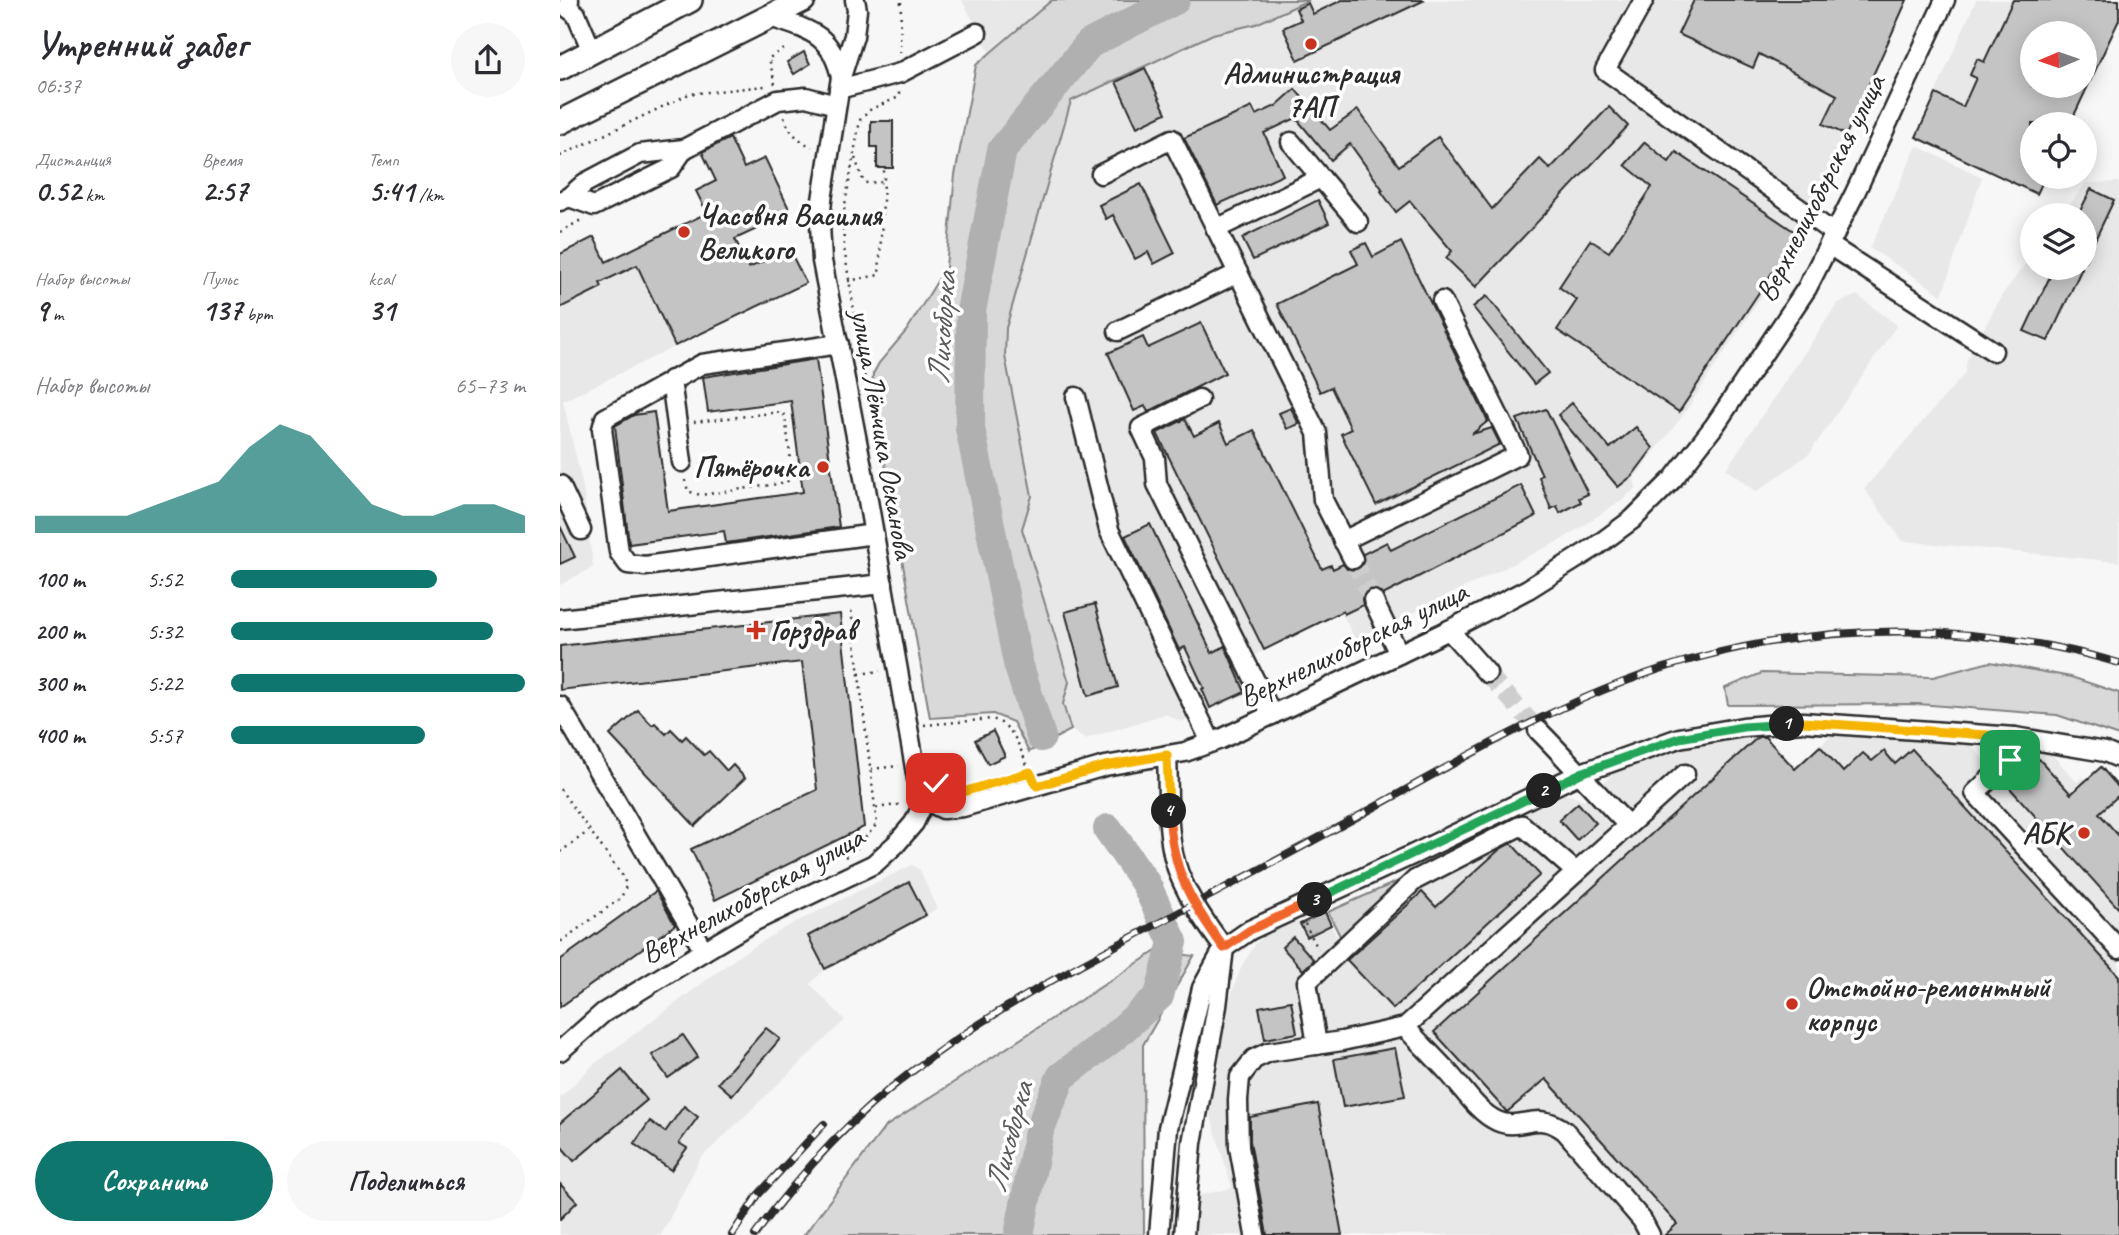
<!DOCTYPE html>
<html lang="ru">
<meta charset="utf-8">
<style>
body{margin:0;font-family:Caveat,sans-serif;background:#f7f7f7;color:#2b2b33;height:100vh;display:flex;flex-direction:column;font-size:26px;white-space:nowrap}
*{box-sizing:border-box;margin:0}
p{font-size:23px;color:#7c7c81}
.icon{flex:none;width:38px;height:38px;fill:none;stroke:currentColor;stroke-width:2;stroke-linecap:round;stroke-linejoin:round}
.map{position:relative;flex:1;overflow:hidden}
.panel{display:flex;flex-direction:column;background:#fff;width:560px}
.panel>*{flex:none}
.needle{width:46px;rotate:268deg}
.fabs{position:absolute;left:1460px;top:21px;display:grid;gap:14px}
.fabs a{display:grid;place-items:center;width:77px;height:77px;border-radius:50%;background:#fff;box-shadow:0 4px 18px #0003;font-size:35px}
.pin{position:absolute;display:grid;place-items:center;width:60px;height:60px;color:#fff;margin:-30px;border-radius:14px;box-shadow:0 4px 10px #0006}
.km{position:absolute;width:35px;height:35px;margin:-18px;border-radius:50%;background:#222;color:#fff;font-size:19px;line-height:35px;text-align:center}
.round{display:grid;place-items:center;flex:none;width:74px;height:74px;border-radius:37px;background:#f7f7f7}
.headline{display:flex;align-items:center;justify-content:space-between;height:119px;padding:0 35px}
h1{font-size:38px;font-weight:800;line-height:52px}
.figures{display:grid;grid-template-columns:repeat(3,1fr);gap:10px;height:119px;padding:7px 35px}
.figures div{display:grid;align-content:center}
.figures b{font-size:30px;font-weight:800}
.figures small{font-size:19px;font-weight:400}
.figures p{font-size:19px}
.chart{height:196px;padding:14px 35px}
.chart p{display:flex;justify-content:space-between}
.chart svg{width:100%;height:126px;margin-top:7px;fill:#0f766e;opacity:.7}
.cta{display:flex;gap:14px;margin-top:auto;padding:14px 35px}
.cta a{flex:1;height:80px;border-radius:42px;background:#0f766e;color:#fff;font-size:28px;font-weight:800;line-height:80px;text-align:center}
.cta a+a{background:#f7f7f7;color:#2b2b33}
ul{padding:0 35px;list-style:none;font-size:23px}
li{display:grid;grid-template-columns:112px 84px 1fr;align-items:center;height:52px}
li i{height:18px;border-radius:9px;background:#0f766e}
main{display:flex;flex:1;min-height:0}
.map>svg:first-child{display:block}
.built{fill:#e8e8e8;fill-rule:evenodd}
.green{fill:#d9d9d9;stroke:#828282;stroke-width:2}
.lines{fill:none;stroke-linecap:round;stroke-linejoin:round}
.river{stroke:#b0b0b0;stroke-width:30}
.building{fill:#c4c4c4;stroke:#2b2b2b;stroke-width:2;fill-rule:evenodd}
.minor-tunnel{stroke:#cecece;stroke-width:18;stroke-dasharray:18 9;stroke-linecap:butt}
.minor-casing{stroke:#2b2b2b;stroke-width:23}
.major-casing{stroke:#2b2b2b;stroke-width:28}
.path{stroke:#2b2b2b;stroke-width:2.5;stroke-dasharray:2 5;stroke-linecap:butt}
.minor{stroke:#fff;stroke-width:18}
.major{stroke:#fff;stroke-width:23}
.rail-casing{stroke:#2b2b2b;stroke-width:8}
.rail{stroke:#fff;stroke-width:5;stroke-dasharray:16;stroke-linecap:butt}
.split-1-casing{stroke:#fff;stroke-width:14}
.split-2-casing{stroke:#fff;stroke-width:14}
.split-3-casing{stroke:#fff;stroke-width:14}
.split-4-casing{stroke:#fff;stroke-width:14}
.split-5-casing{stroke:#fff;stroke-width:14}
.split-1{stroke:#f5b400;stroke-width:9}
.split-2{stroke:#22a559;stroke-width:9}
.split-3{stroke:#22a559;stroke-width:9}
.split-4{stroke:#f0652b;stroke-width:9}
.split-5{stroke:#f5b400;stroke-width:9}
.poi-dot{fill:#c8321e;stroke:#fff;stroke-width:2.5}
.labels{text-anchor:middle;stroke-width:7;stroke-linejoin:round;paint-order:stroke}
.poi-label{font-size:30px;font-weight:bold;fill:#2b2b2b;stroke:#fff;text-anchor:start}
.street-label{font-size:30px;fill:#2b2b2b;stroke:#fff}
.water-label{font-size:32px;font-style:italic;fill:#5a5a5a;stroke:#fff}
</style>
<main>
<section class="panel">
<div class="headline"><div><h1>Утренний забег</h1><p>06:37</p></div><a class="round"><svg class="icon" aria-label="share" viewBox="0 0 24 24"><path d="M12 15V3M7 8l5-5 5 5M5 13v7h14v-7"/></svg></a></div>
<div class="figures">
<div><p>Дистанция</p><b>0.52<small> km</small></b></div>
<div><p>Время</p><b>2:57</b></div>
<div><p>Темп</p><b>5:41<small> /km</small></b></div>
</div>
<div class="figures">
<div><p>Набор высоты</p><b>9<small> m</small></b></div>
<div><p>Пульс</p><b>137<small> bpm</small></b></div>
<div><p>kcal</p><b>31</b></div>
</div>
<div class="chart"><p><span>Набор высоты</span>65–73 m</p>
<svg viewBox="0 0 160 44" preserveAspectRatio="none"><path d="M0 44V38L10 38L20 38L30 38L40 34L50 30L60 26L70 14L80 6L90 10L100 22L110 34L120 38L130 38L140 34L150 34L160 38V44z"/></svg>
</div>
<ul>
<li><b>100 m</b>5:52<i style="width:70%"></i></li>
<li><b>200 m</b>5:32<i style="width:89%"></i></li>
<li><b>300 m</b>5:22<i style="width:100%"></i></li>
<li><b>400 m</b>5:57<i style="width:66%"></i></li>
</ul>
<div class="cta"><a>Сохранить</a><a>Поделиться</a></div>
</section>
<div class="map">
<svg width="1559" height="1235" viewBox="0 0 1559 1235">
<rect width="100%" height="100%" fill="#f7f7f7"/>
<filter id="ink" filterUnits="userSpaceOnUse"><feTurbulence type="fractalNoise" baseFrequency=".0143" numOctaves="2"/><feDisplacementMap in="SourceGraphic" scale="14" xChannelSelector="R" yChannelSelector="G"/><feConvolveMatrix kernelMatrix="1 2 1 2 8 2 1 2 1" color-interpolation-filters="sRGB"/></filter>
<g filter="url(#ink)">
<g class="built">
<polygon points="402,0 492,0 430,53"/>
<polygon points="749,0 1345,0 1241,236 1124,414 1074,478 1076,488 1062,500 1003,539 796,641 781,612 677,664 690,693 621,722 605,714 525,739 511,730 503,704 509,682 462,529 472,495 445,356 446,328 511,100 653,34 696,24"/>
<path d="M1416,0H1559V20L1510,124H1472V177H1485L1477,194L1356,137ZM1472,33H1524V86H1472Z"/>
<polygon points="1357,146 1422,177 1382,295 1310,248"/>
<polygon points="205,158 231,213 176,240 189,268 229,249 246,283 3,401 23,487 33,567 0,585 0,254 34,237 46,262 146,213 136,191"/>
<polygon points="1559,182 1559,562 1343,541 1304,489 1405,373 1407,360 1442,295 1472,255 1472,268 1524,268 1524,215 1502,215 1526,183"/>
<polygon points="1297,295 1337,325 1249,454 1196,492 1166,469 1278,303"/>
<polygon points="1276,731 1406,740 1448,786 1488,750 1517,782 1522,777 1526,780 1541,767 1559,788 1559,1235 634,1235 636,1196 672,1188 647,1103 672,992 682,965 696,943 715,928 737,921 746,939 772,927 781,946 853,874 996,791 1024,800 1065,763 1129,746 1202,733 1235,768"/>
<polygon points="352,865 360,870 377,909 265,969 250,984 285,1020 140,1159 101,1235 0,1235 0,1098 33,1065 180,955 228,926"/>
</g>
<g class="green">
<polygon points="492,0 749,0 696,24 653,34 511,101 446,328 445,356 472,496 462,529 509,682 503,704 511,730 469,752 453,722 433,714 370,718 312,389 313,374 319,363 347,330 386,267 395,175 416,65"/>
<polygon points="1430,662 1511,677 1559,693 1559,736 1497,715 1358,704 1168,705 1165,688 1202,673 1373,677"/>
<polygon points="845,878 783,942 768,912"/>
<polygon points="596,951 634,956 583,1045 584,1235 244,1235 325,1127"/>
</g>
<g class="lines">
<g class="river">
<polyline points="481,737 458,663 410,428 411,311 442,150 529,44 615,0"/>
<polyline points="459,1235 479,1131 501,1077 555,1036 599,996 613,942 586,884 548,829"/>
</g>
</g>
<g class="building">
<polygon points="782,0 865,0 738,60 723,28 741,20 736,9 748,3 753,14"/>
<polygon points="1134,0 1347,0 1286,135 1263,124 1277,95 1199,54 1193,68 1118,34"/>
<path d="M1453,0H1559V20L1510,124H1472V177H1485L1477,194L1356,137L1376,94L1403,107L1416,78L1410,75L1417,59L1424,62ZM1472,33H1524V86H1472Z"/>
<polygon points="244,52 250,64 234,74 227,62"/>
<polygon points="585,68 606,113 577,127 556,82"/>
<polygon points="735,89 770,130 798,110 839,166 878,137 932,209 980,159 990,169 1049,107 1068,126 916,287 886,258 892,251 850,201 836,212 821,191 823,190 790,144 771,160 736,118 704,133 723,175 657,205 624,138 692,107 696,115 716,106"/>
<polygon points="311,121 333,121 333,168 317,168 317,147 311,147"/>
<polygon points="170,138 184,168 205,158 231,213 175,239 189,268 229,249 246,283 115,346 77,265 40,283 42,287 0,308 0,254 34,237 46,262 147,213 136,191 156,181 142,152"/>
<polygon points="1085,142 1109,162 1116,152 1238,234 1119,412 997,330 1017,300 999,287 1030,240 1049,252 1092,187 1065,165"/>
<polygon points="581,184 615,253 594,264 588,252 575,259 553,215 546,219 539,205"/>
<polygon points="1531,189 1554,200 1524,263 1524,215 1518,215"/>
<polygon points="758,200 769,223 693,260 682,238"/>
<polygon points="841,242 928,421 912,434 932,428 940,444 816,505 781,434 791,429 771,387 760,392 717,304 798,264 791,250 806,243 813,257"/>
<polygon points="1494,268 1522,268 1488,341 1464,331"/>
<polygon points="927,296 988,373 974,384 913,307"/>
<polygon points="641,323 665,373 588,412 585,406 574,411 548,353 583,337 588,348"/>
<polygon points="256,359 279,527 166,543 164,531 69,544 55,426 74,415 94,412 108,511 243,492 231,401 148,412 143,377"/>
<polygon points="1012,403 1050,448 1076,427 1093,448 1072,476 1058,487 998,415"/>
<polygon points="731,408 739,424 727,429 719,413"/>
<polygon points="986,409 1028,494 1019,498 1021,502 1000,513 997,506 991,509 979,477 982,475 957,419"/>
<polygon points="625,419 634,436 659,423 668,443 694,430 762,569 771,565 773,569 783,564 787,569 798,569 803,565 803,554 827,542 831,550 961,485 976,516 823,595 815,589 807,590 802,598 803,605 784,614 783,611 704,650 597,433"/>
<polygon points="590,524 652,653 665,646 685,692 650,708 642,689 644,688 625,647 619,650 565,536"/>
<polygon points="0,526 15,557 0,564"/>
<polygon points="535,604 558,687 528,696 505,612"/>
<polygon points="280,614 304,827 155,900 131,849 257,790 242,662 0,690 0,646"/>
<polygon points="78,710 92,725 95,723 106,734 111,729 122,740 126,736 144,755 149,751 167,771 173,765 185,778 135,826 50,735"/>
<polygon points="433,731 445,756 428,764 415,740"/>
<polygon points="1198,737 1205,737 1235,769 1260,746 1283,772 1303,753 1312,761 1324,751 1335,764 1352,749 1559,976 1559,1235 1105,1235 1117,1224 986,1079 947,1112 874,1032"/>
<polygon points="1479,759 1511,794 1541,767 1559,788 1559,795 1539,813 1559,836 1559,909 1448,786"/>
<polygon points="1018,803 1036,823 1017,840 999,820"/>
<polygon points="951,843 980,875 833,1009 787,960 862,892 876,907 940,849"/>
<polygon points="349,882 366,915 265,969 248,936"/>
<polygon points="96,891 115,925 0,1007 0,960"/>
<polygon points="765,912 771,925 747,937 740,924"/>
<polygon points="733,937 754,960 743,970 722,947"/>
<polygon points="731,1001 737,1033 705,1039 699,1007"/>
<polygon points="206,1028 220,1039 172,1095 158,1083"/>
<polygon points="123,1035 138,1057 108,1078 92,1055"/>
<polygon points="835,1048 845,1096 783,1107 774,1059"/>
<polygon points="62,1070 87,1100 14,1161 0,1145 0,1123"/>
<polygon points="758,1104 782,1235 707,1235 690,1141 690,1117"/>
<polygon points="124,1106 138,1117 119,1143 127,1148 111,1170 74,1144 90,1121 105,1132"/>
<polygon points="0,1184 17,1202 0,1219"/>
</g>
<g class="lines">
<g class="minor-tunnel">
<polyline points="793,559 813,600"/>
<polyline points="927,673 978,730"/>
</g>
<defs>
<g id="minor">
<polyline points="9,0 8,8 16,14 32,51"/>
<polyline points="295,0 297,10 294,36 281,77 262,200 260,224 262,261 303,472 357,779 365,800"/>
<polyline points="1084,0 1045,70 1275,234"/>
<path d="M210,17C249,30 271,33 281,77"/>
<polyline points="279,89 340,73 417,33"/>
<polyline points="731,142 761,178"/>
<polyline points="541,174 612,139 757,433 763,500 793,559"/>
<polyline points="9,197 34,206 111,168 124,149"/>
<polyline points="0,201 9,197 25,183 80,154 124,149 218,100 246,97 276,105"/>
<polyline points="656,229 761,178 798,222"/>
<polyline points="1269,245 1433,351"/>
<polyline points="558,331 678,273"/>
<polyline points="279,344 142,364 45,418 42,429 59,552 68,564 85,566 314,534"/>
<polyline points="111,380 122,462"/>
<polyline points="516,397 549,530 651,742"/>
<polyline points="639,399 581,428 595,458 597,484 712,715"/>
<polyline points="0,485 21,530"/>
<polyline points="783,541 958,455 882,301"/>
<polyline points="813,600 839,654"/>
<polyline points="0,619 323,584"/>
<polyline points="889,630 927,673"/>
<polyline points="0,706 144,951"/>
<path d="M978,730C1009,761 1037,794 1068,825"/>
<polyline points="1455,737 1450,760 1415,793 1559,949"/>
<path d="M607,755C609,794 605,838 619,874C630,901 647,925 664,948L657,1006L632,1143L624,1235"/>
<polyline points="365,800 383,809 403,807 545,766 625,752 661,739 889,630 968,589 1035,547 1073,519 1113,479 1155,425 1247,288 1294,195 1385,0"/>
<path d="M845,1027C859,1042 873,1056 887,1071C902,1087 917,1112 937,1121C961,1132 977,1109 1005,1131L1082,1220L1090,1235"/>
<polyline points="757,1045 747,982 855,880 962,825 1016,872"/>
<polyline points="0,1051 43,1013 144,951 193,922 314,864 336,844 354,823 365,800"/>
<polyline points="599,1235 608,1128 642,988 664,948 690,930 854,854 1021,773 1119,738 1183,727 1243,722 1455,737 1545,752 1559,758"/>
<polyline points="695,1235 679,1147 678,1100 680,1077 694,1059 709,1052 782,1041 845,1027 1125,774"/>
</g>
<g id="major">
<polyline points="0,68 130,0"/>
<polyline points="0,122 243,0"/>
</g>
</defs>
<use href="#minor" class="minor-casing"/>
<use href="#major" class="major-casing"/>
<g class="path">
<polyline points="340,53 341,0"/>
<polyline points="215,84 209,58 226,48"/>
<path d="M224,117C229,132 238,140 252,147"/>
<polyline points="0,156 129,94 205,86"/>
<polyline points="295,158 304,183 324,182 324,168"/>
<polyline points="0,232 23,219"/>
<polyline points="288,281 319,275 324,182"/>
<polyline points="310,411 284,248 283,216 300,120 311,109 339,97 339,91"/>
<polyline points="125,480 128,491 140,495 225,483 233,477 225,416 221,412 134,422"/>
<polyline points="299,674 320,671"/>
<path d="M364,725L432,719C455,726 459,748 469,769"/>
<polyline points="311,769 339,766"/>
<polyline points="0,789 64,878 66,886 61,898 0,942"/>
<polyline points="316,808 343,804"/>
<polyline points="0,852 29,831"/>
<polyline points="285,857 295,850 317,824 291,609 289,607"/>
<polyline points="745,924 758,949"/>
</g>
<use href="#minor" class="minor"/>
<use href="#major" class="major"/>
<defs>
<g id="rail">
<polyline points="172,1235 198,1195 264,1124"/>
<path d="M195,1235C239,1175 290,1118 350,1073C426,1014 511,969 595,925C655,893 714,862 773,830C891,766 1007,693 1137,658C1274,621 1423,623 1559,663"/>
</g>
</defs>
<use href="#rail" class="rail-casing"/>
<use href="#rail" class="rail"/>
</g>
</g>
<g class="lines" filter="url(#ink)">
<defs>
<polyline id="split-1" points="1227,724 1243,722 1455,737 1450,760"/>
<polyline id="split-2" points="984,791 1021,773 1119,738 1183,727 1227,724"/>
<polyline id="split-3" points="755,900 984,791"/>
<path id="split-4" d="M609,811C612,871 630,901 664,948L690,930L755,900"/>
<polyline id="split-5" points="376,783 391,792 403,792 470,772 477,786 545,766 607,755 609,811"/>
</defs>
<use href="#split-1" class="split-1-casing"/>
<use href="#split-2" class="split-2-casing"/>
<use href="#split-3" class="split-3-casing"/>
<use href="#split-4" class="split-4-casing"/>
<use href="#split-5" class="split-5-casing"/>
<use href="#split-1" class="split-1"/>
<use href="#split-2" class="split-2"/>
<use href="#split-3" class="split-3"/>
<use href="#split-4" class="split-4"/>
<use href="#split-5" class="split-5"/>
</g>
<g class="poi-dot">
<circle cx="751" cy="44" r="7"/>
<circle cx="124" cy="232" r="7"/>
<circle cx="263" cy="467" r="7"/>
<path d="M192.5 619.5h7v7h7v7h-7v7h-7v-7h-7v-7h7z"/>
<circle cx="1524" cy="833" r="7"/>
<circle cx="1232" cy="1004" r="7"/>
</g>
<g class="labels">
<g class="poi-label">
<text x="751" y="83" text-anchor="middle">Администрация<tspan x="751" dy="34">7АП</tspan></text>
<text x="138" y="225">Часовня Василия<tspan x="138" dy="34">Великого</tspan></text>
<text x="249" y="477" text-anchor="end">Пятёрочка</text>
<text x="210" y="640">Горздрав</text>
<text x="1510" y="843" text-anchor="end">АБК</text>
<text x="1246" y="997">Отстойно-ремонтный<tspan x="1246" dy="34">корпус</tspan></text>
</g>
<g class="street-label">
<text transform="translate(1260 188) rotate(-63)" y="10">Верхнелихоборская улица</text>
<text transform="translate(323 434) rotate(80)" y="10">улица Лётчика Осканова</text>
<text transform="translate(793 644) rotate(-26)" y="10">Верхнелихоборская улица</text>
<text transform="translate(192 895) rotate(-29)" y="10">Верхнелихоборская улица</text>
</g>
<g class="water-label">
<text transform="translate(381 328) rotate(-86)" y="11">Лихоборка</text>
<text transform="translate(448 1137) rotate(-75)" y="11">Лихоборка</text>
</g>
</g>
</svg>
<div class="fabs">
<a><svg class="needle" viewBox="-14 -14 28 28"><path d="M0-13l5 13h-10z" fill="#e53935"/><path d="M0 13l5-13h-10z" fill="#7c7c81"/></svg></a>
<a><svg class="icon" aria-label="locate" viewBox="0 0 24 24"><circle cx="12" cy="12" r="6"/><path d="M12 2v4M12 18v4M2 12h4M18 12h4"/></svg></a>
<a><svg class="icon" aria-label="layers" viewBox="0 0 24 24"><path d="M12 4l9 5-9 5-9-5zM3 14l9 5 9-5"/></svg></a>
</div>
<div class="pin" style="left:1450px;top:760px;background:#1e9e55"><svg class="icon" aria-label="arrive" viewBox="0 0 24 24"><path d="M6 21V4h12l-3 4 3 4H6"/></svg></div>
<div class="pin" style="left:376px;top:783px;background:#d93025"><svg class="icon" aria-label="check" viewBox="0 0 24 24"><path d="M5 12l5 5 9-10"/></svg></div>
<b class="km" style="left:1227px;top:724px">1</b>
<b class="km" style="left:984px;top:791px">2</b>
<b class="km" style="left:755px;top:900px">3</b>
<b class="km" style="left:609px;top:811px">4</b>
</div>
</main>
